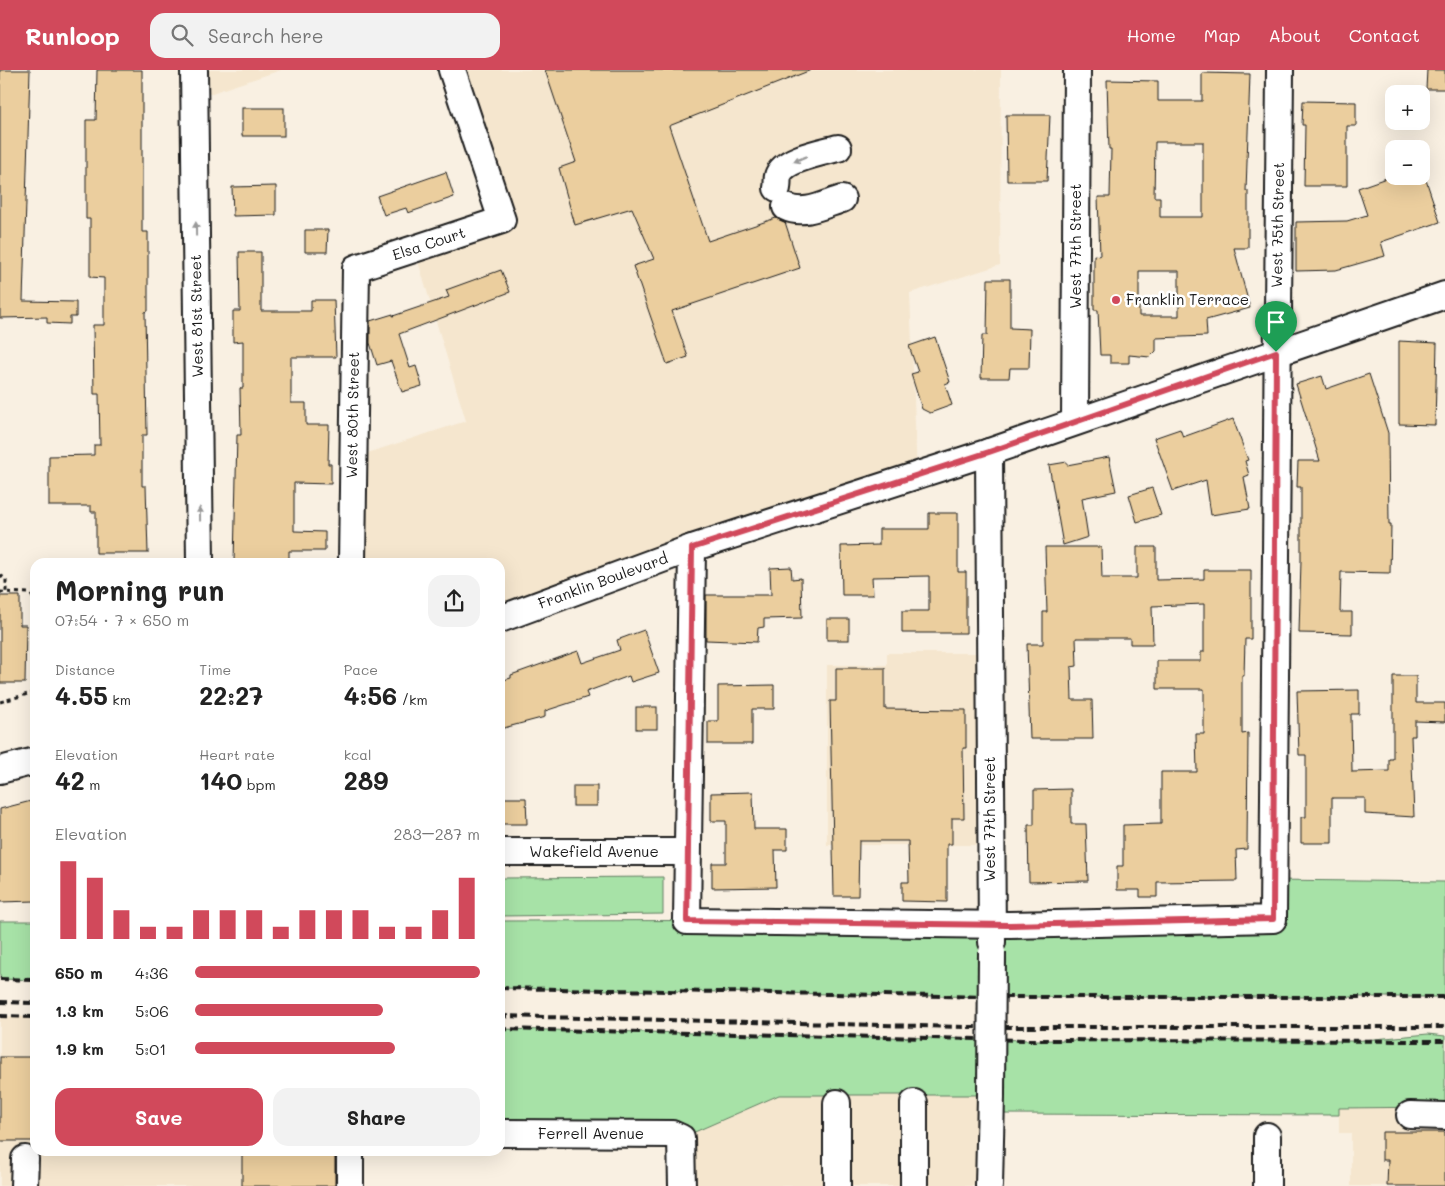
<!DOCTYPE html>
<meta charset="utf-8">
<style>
body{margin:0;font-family:Mali,sans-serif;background:#f2f2f2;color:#222;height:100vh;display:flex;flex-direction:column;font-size:19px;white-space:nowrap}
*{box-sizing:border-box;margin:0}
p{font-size:16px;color:#767676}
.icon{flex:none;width:28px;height:28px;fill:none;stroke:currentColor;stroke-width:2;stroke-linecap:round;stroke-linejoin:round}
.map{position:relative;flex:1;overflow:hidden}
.drawer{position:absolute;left:30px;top:488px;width:475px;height:598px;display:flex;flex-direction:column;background:#fff;border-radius:15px;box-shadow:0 5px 20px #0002}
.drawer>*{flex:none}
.controls{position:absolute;left:1385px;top:15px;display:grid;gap:10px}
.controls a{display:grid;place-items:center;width:45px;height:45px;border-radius:10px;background:#fff;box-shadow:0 5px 20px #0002;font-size:25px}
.pin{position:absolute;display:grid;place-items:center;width:42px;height:42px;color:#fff;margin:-51px -21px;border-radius:50% 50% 50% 0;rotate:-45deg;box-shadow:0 0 5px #0007}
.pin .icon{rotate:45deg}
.round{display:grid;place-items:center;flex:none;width:52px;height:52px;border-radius:15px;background:#f2f2f2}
.head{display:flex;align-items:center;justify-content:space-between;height:85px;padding:0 25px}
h1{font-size:28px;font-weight:800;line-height:38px}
.metrics{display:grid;grid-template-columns:repeat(3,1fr);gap:8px;height:85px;padding:5px 25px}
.metrics div{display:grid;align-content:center}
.metrics b{font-size:25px;font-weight:800}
.metrics small{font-size:14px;font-weight:400}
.metrics p{font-size:14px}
.chart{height:140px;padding:10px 25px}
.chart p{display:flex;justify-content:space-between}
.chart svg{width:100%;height:90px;margin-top:5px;stroke:#d1495b;stroke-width:6}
.cta{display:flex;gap:10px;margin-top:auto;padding:10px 25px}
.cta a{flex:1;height:58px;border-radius:15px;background:#d1495b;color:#fff;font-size:20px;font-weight:800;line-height:58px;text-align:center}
.cta a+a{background:#f2f2f2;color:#222}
ul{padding:0 25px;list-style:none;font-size:16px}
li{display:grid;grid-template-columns:80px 60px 1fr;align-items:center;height:38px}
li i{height:12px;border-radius:6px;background:#d1495b}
header{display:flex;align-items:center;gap:30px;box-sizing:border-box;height:70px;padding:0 25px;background:#d1495b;color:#fff}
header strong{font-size:24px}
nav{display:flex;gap:28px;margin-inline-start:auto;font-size:18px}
.search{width:350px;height:45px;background:#f2f2f2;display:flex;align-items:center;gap:12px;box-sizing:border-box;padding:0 18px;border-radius:15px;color:#767676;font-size:19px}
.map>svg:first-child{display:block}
.built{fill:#f5e6ce}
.green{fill:#a7e2a7;stroke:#627f62}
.building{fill:#ebce9e;stroke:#1c1c1c;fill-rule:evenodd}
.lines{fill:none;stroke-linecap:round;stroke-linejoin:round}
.minor-casing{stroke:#1c1c1c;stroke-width:30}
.path{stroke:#1c1c1c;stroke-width:3;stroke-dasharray:4 4;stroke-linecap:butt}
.minor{stroke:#fff;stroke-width:26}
.rail{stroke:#1c1c1c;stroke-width:4;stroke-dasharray:8 4;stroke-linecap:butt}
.minor-bridge-casing{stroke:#1c1c1c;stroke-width:30;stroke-linecap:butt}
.minor-bridge{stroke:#fff;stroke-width:26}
.oneway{fill:#999}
.route-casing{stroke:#fff;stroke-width:10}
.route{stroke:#d1495b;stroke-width:6}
.poi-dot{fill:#d1495b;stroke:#fff;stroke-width:2}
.labels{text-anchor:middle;stroke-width:5;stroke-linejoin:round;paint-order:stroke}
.street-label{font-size:15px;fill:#1c1c1c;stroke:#fff}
.poi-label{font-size:15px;fill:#1c1c1c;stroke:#fff;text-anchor:start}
</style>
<header>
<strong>Runloop</strong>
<div class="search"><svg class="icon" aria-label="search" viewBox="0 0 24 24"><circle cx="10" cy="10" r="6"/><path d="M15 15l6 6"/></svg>Search here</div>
<nav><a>Home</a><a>Map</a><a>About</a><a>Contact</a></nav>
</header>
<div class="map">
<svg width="1445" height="1116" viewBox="0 0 1445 1116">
<rect width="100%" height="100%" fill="#f9f0e2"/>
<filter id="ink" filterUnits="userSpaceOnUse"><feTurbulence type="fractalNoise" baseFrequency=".02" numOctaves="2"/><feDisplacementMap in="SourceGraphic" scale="10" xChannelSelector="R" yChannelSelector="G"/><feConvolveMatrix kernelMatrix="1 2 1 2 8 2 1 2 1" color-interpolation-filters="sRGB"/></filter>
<g filter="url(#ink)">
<g class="built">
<polygon points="194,0 281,0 194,29"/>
<polygon points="452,0 1001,0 1000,195 910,223 917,406 500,549 500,492 352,492 352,388 466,351 414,178 502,149"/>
<polygon points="887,583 981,583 982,775 827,775 827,595 887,595"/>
<polygon points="0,946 35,947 35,1080 350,1080 350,1116 0,1116"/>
<polygon points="779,1025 991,1025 989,1116 682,1116 681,1068"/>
<polygon points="1445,1037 1445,1116 1351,1116 1351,1063 1339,1063 1339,1038"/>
</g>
<g class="green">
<polygon points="663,807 663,844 500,846 500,808"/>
<polygon points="1274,810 1445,812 1445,927 994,927 500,918 500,851 1273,849"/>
<polygon points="0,851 35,851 35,910 0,909"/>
<polygon points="500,959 1029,970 1353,971 1428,964 1445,966 1445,1037 1339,1038 1339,1045 990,1044 990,1025 779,1025 681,1068 500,1063"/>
</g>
<g class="building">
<polygon points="0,0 30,0 23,231 76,232 76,247 70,247 70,254 47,253 47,247 0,248"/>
<polygon points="97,0 142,0 142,162 148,162 148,241 145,242 147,365 142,365 142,416 146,416 148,483 96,483 96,442 91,442 91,436 49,436 49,386 94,385 94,375 100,375 99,324 94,324 93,255 104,255 104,208 90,207 90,149 86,149 86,50 96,50"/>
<polygon points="545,0 811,0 669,56 708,171 776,148 785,152 800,198 672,241 688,287 667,294 633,196 654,189 632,138 575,155 559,98 576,92"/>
<polygon points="1427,0 1445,0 1445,19 1426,19"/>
<path d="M1202,3L1250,4L1246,121H1248V178H1234L1250,238L1206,250L1207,266L1156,268V281L1150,287L1129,285V293H1110V285H1100L1098,240H1094V185L1100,186L1098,127H1110L1111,79H1109L1107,10L1158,11V31H1202ZM1155,72H1203V147H1160V127H1154ZM1139,201H1179V246H1139Z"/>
<polygon points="1303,31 1356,32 1356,56 1347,56 1347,116 1304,116 1305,55 1302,55"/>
<rect x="242" y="38" width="42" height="28"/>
<polygon points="1006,45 1050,45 1047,111 1007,111"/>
<polygon points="1421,95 1440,152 1381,172 1385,186 1336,200 1296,201 1296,152 1347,151 1367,145 1358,118 1392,106 1394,103 1394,106 1421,106"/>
<polygon points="446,102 454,127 408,143 406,138 384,145 377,126"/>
<polygon points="276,116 276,145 233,146 232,117"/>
<polygon points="305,160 328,160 327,182 305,182"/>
<polygon points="239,182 261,182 261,241 311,241 311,230 334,230 336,287 291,287 291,333 306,333 306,355 329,355 328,394 331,394 331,414 294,413 294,461 325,462 325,481 289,481 289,492 234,492 237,365 241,365 240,318 243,318 243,271 233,272 233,241 240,241"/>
<polygon points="501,200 510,222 399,264 410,298 416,296 422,316 402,322 391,291 377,295 370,273 370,251 393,244 393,246 449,227 446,220"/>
<polygon points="988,209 1010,209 1010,258 1030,259 1029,298 1010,298 1009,308 981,308 982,265 987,265"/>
<polygon points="935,267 950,312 945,314 952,335 930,343 922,339 911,304 918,302 909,276"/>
<polygon points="1399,271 1437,273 1435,355 1399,354"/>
<polygon points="1369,304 1388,363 1389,454 1391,454 1390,503 1341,502 1340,542 1352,542 1352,564 1299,563 1301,490 1301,417 1297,417 1298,391 1320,391 1296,314 1322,306 1326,319"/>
<polygon points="1233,349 1248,390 1245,391 1249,405 1244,407 1250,439 1211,445 1206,410 1173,421 1154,368 1180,359 1183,367"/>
<polygon points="1109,387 1116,421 1082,428 1088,467 1063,475 1049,395 1067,392 1067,395"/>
<polygon points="1152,418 1161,445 1137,452 1129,425"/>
<polygon points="929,443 958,443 958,502 966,502 966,563 902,563 902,541 929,541 929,506 872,507 873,525 842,525 841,476 879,475 879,459 929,459"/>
<polygon points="1045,477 1101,477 1102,508 1137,508 1137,477 1156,477 1156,510 1204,509 1204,500 1251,500 1251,569 1245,569 1244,606 1242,606 1242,664 1248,663 1247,779 1236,780 1237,811 1157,812 1157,827 1140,827 1140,820 1117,820 1117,796 1123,796 1123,755 1161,754 1161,702 1197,702 1196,664 1204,664 1204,619 1157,619 1157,591 1201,591 1201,582 1204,582 1204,534 1152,536 1153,574 1130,574 1130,568 1076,568 1077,596 1071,597 1072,630 1092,630 1093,669 1030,669 1027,574 1043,574 1043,542 1047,542"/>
<polygon points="791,497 792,509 801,508 802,548 764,549 764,557 758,558 757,572 706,570 706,525 771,525 770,498"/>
<polygon points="0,526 20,526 20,555 26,555 25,613 0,613"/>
<rect x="827" y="549" width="22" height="21"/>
<polygon points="644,560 659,603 631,612 629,606 586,622 588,627 545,641 545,647 500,659 500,611 511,608 511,605 578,581 582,593 620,580 617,570"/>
<polygon points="836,598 885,598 885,639 966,640 966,678 963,678 964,748 952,748 952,774 947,774 947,832 902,831 902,812 909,812 908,771 859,771 858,826 834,826 830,631 836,631"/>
<polygon points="1393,606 1416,606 1416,633 1445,633 1445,652 1415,651 1415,666 1411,666 1414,747 1365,744 1365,728 1332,728 1332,773 1301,773 1301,747 1306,747 1306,685 1299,685 1297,621 1359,620 1359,644 1351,644 1352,702 1389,701 1389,689 1393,689"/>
<polygon points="774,615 774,639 752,639 752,674 708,674 708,651 718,651 718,616"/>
<rect x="636" y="637" width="21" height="22"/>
<rect x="573" y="716" width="24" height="20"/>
<polygon points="1071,719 1071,754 1086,754 1088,811 1029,812 1028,755 1034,755 1034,720"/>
<polygon points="753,722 754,759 787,759 787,780 775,780 776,817 712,818 712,793 726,793 726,751 711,751 711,723"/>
<polygon points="500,728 526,728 527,754 500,754"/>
<polygon points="35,730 35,831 0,832 0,739"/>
<rect x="0" y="987" width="35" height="84"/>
<polygon points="1382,1062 1445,1062 1445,1116 1387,1116 1388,1090 1382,1090"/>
<rect x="242" y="1080" width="93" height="36"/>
</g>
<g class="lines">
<defs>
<g id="minor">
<polyline points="194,0 200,492"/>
<path d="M777,118C778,114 777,109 778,106C783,89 823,82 838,78"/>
<path d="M786,137C804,146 825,134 842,129"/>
<polyline points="1075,351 1077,0"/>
<polyline points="989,382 992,872"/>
<polyline points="692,478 687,851 1009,855 1273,849 1280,0"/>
<polyline points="352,492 356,198 502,150 452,0"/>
<polyline points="500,549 692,478 989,382 1445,225"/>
<polyline points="0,700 35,691"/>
<polyline points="500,782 687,782"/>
<polyline points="837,1033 837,1116"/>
<polyline points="914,1033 914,1116"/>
<polyline points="1410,1045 1445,1046"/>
<polyline points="500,1063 672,1064 681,1068 682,1116"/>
<polyline points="1267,1066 1267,1116"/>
<polyline points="350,1080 350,1116"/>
<polyline points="24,1116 25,1089"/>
<polyline points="989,1116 991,1025"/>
</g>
</defs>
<use href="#minor" class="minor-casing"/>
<g class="path">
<polyline points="0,505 6,509 6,522"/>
<polyline points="0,522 30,523 35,531"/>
<polyline points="0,632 35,622"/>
</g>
<use href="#minor" class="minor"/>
<g class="rail">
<polyline points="0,909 35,910"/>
<polyline points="500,918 994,927 1445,927"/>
<polyline points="0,932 35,933"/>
<polyline points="0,946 35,947"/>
<polyline points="500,946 964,957 1445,957"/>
<polyline points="500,959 1029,970 1445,971"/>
</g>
<defs>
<polyline id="minor-bridge" points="991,1025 992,882"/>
</defs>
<use href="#minor-bridge" class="minor-bridge-casing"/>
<use href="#minor-bridge" class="minor-bridge"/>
</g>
<defs><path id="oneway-solid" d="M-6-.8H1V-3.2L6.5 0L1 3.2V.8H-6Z" transform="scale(1.25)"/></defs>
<g class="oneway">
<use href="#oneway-solid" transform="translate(800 89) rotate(158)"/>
<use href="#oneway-solid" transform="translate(196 159) rotate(-91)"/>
<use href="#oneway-solid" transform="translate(200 444) rotate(-91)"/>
</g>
</g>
<g class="lines" filter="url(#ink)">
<defs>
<polygon id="route" points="1276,282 1273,849 1009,855 687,851 692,478 989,382"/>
</defs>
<use href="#route" class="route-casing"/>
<use href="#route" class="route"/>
</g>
<circle class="poi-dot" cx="1116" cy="230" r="5"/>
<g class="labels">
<g class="street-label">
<text transform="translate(1278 155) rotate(-89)" y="5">West 75th Street</text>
<text transform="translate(429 174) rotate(-18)" y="5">Elsa Court</text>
<text transform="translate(1076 176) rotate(-90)" y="5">West 77th Street</text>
<text transform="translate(197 246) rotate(-91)" y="5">West 81st Street</text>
<text transform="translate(353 345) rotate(-89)" y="5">West 80th Street</text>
<text transform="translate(603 511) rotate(-20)" y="5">Franklin Boulevard</text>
<text transform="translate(990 749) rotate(-90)" y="5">West 77th Street</text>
<text x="594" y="787">Wakefield Avenue</text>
<text x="591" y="1069">Ferrell Avenue</text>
</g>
<g class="poi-label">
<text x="1126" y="235">Franklin Terrace</text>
</g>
</g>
</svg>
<div class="controls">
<a>+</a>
<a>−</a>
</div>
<div class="pin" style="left:1276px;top:282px;background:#1e9e55"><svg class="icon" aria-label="arrive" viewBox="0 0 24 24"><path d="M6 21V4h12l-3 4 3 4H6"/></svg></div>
<section class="drawer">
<div class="head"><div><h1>Morning run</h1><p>07:54 · 7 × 650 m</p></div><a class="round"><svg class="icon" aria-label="share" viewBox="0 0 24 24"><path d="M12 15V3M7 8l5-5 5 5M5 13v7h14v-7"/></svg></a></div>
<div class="metrics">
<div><p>Distance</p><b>4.55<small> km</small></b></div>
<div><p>Time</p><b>22:27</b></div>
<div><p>Pace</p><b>4:56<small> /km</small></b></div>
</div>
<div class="metrics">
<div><p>Elevation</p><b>42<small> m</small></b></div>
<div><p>Heart rate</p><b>140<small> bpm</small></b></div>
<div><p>kcal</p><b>289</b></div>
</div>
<div class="chart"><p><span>Elevation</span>283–287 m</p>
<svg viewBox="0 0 160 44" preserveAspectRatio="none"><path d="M5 44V6M15 44V14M25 44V30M35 44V38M45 44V38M55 44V30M65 44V30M75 44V30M85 44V38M95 44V30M105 44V30M115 44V30M125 44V38M135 44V38M145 44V30M155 44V14"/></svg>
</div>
<ul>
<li><b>650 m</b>4:36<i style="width:100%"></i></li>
<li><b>1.3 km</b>5:06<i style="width:66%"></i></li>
<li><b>1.9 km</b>5:01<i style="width:70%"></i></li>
</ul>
<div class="cta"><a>Save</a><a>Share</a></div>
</section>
</div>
